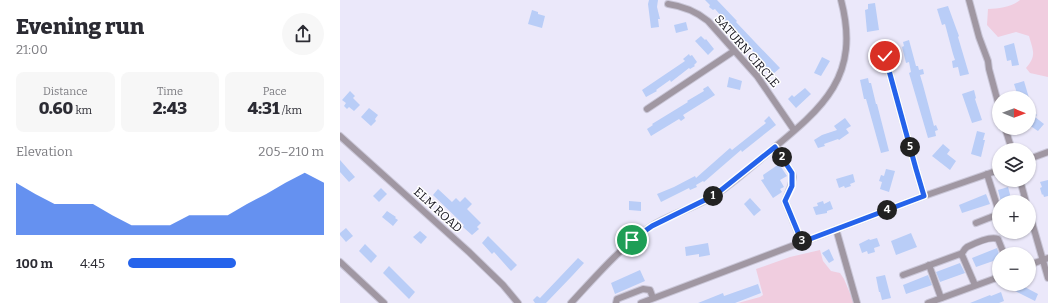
<!DOCTYPE html>
<meta charset="utf-8">
<style>
body{margin:0;font-family:Bitter,serif;background:#f7f7f7;color:#2b2b33;height:100vh;display:flex;flex-direction:column;font-size:15px;white-space:nowrap}
*{box-sizing:border-box;margin:0}
p{font-size:13px;color:#7c7c81}
.icon{flex:none;width:22px;height:22px;fill:none;stroke:currentColor;stroke-width:2;stroke-linecap:round;stroke-linejoin:round}
.map{position:relative;flex:1;overflow:hidden}
.sheet{display:flex;flex-direction:column;background:#fff;width:340px}
.sheet>*{flex:none}
.needle{width:26px;rotate:91deg}
.controls{position:absolute;left:652px;top:91px;display:grid;gap:8px}
.controls a{display:grid;place-items:center;width:44px;height:44px;border-radius:50%;background:#fff;box-shadow:0 1px 3px #0004;font-size:20px}
.pin{position:absolute;display:grid;place-items:center;width:34px;height:34px;color:#fff;margin:-17px;border:2px solid #fff;border-radius:50%;box-shadow:0 1px 4px #0007}
.km{position:absolute;width:20px;height:20px;margin:-10px;border-radius:50%;background:#222;color:#fff;font-size:11px;line-height:20px;text-align:center}
.round{display:grid;place-items:center;flex:none;width:42px;height:42px;border-radius:21px;background:#f7f7f7}
.overview{display:flex;align-items:center;justify-content:space-between;height:68px;padding:0 16px}
h1{font-size:22px;font-weight:800;line-height:30px}
.figures{display:grid;grid-template-columns:repeat(3,1fr);gap:6px;height:68px;padding:4px 16px}
.figures div{display:grid;align-content:center;border-radius:8px;background:#f7f7f7;text-align:center}
.figures b{font-size:17px;font-weight:800}
.figures small{font-size:11px;font-weight:400}
.figures p{font-size:11px}
.chart{height:112px;padding:8px 16px}
.chart p{display:flex;justify-content:space-between}
.chart svg{width:100%;height:72px;margin-top:4px;fill:#2563eb;opacity:.7}
ul{padding:0 16px;list-style:none;font-size:13px}
li{display:grid;grid-template-columns:64px 48px 1fr;align-items:center;height:30px}
li i{height:10px;border-radius:5px;background:#2563eb}
main{display:flex;flex:1;min-height:0}
.map>svg:first-child{display:block}
.green{fill:#f0cddf}
.building{fill:#b9cdf7}
.lines{fill:none;stroke-linecap:round;stroke-linejoin:round}
.minor-casing{stroke:#c9c6d7;stroke-width:8}
.minor{stroke:#a097a2;stroke-width:6}
.route-casing{stroke:#fff;stroke-width:8}
.route{stroke:#2563eb;stroke-width:5}
.labels{text-anchor:middle;stroke-width:3;stroke-linejoin:round;paint-order:stroke}
.street-label{font-size:12px;fill:#14131d;stroke:#fff}
</style>
<main>
<section class="sheet">
<div class="overview"><div><h1>Evening run</h1><p>21:00</p></div><a class="round"><svg class="icon" aria-label="share" viewBox="0 0 24 24"><path d="M12 15V3M7 8l5-5 5 5M5 13v7h14v-7"/></svg></a></div>
<div class="figures">
<div><p>Distance</p><b>0.60<small> km</small></b></div>
<div><p>Time</p><b>2:43</b></div>
<div><p>Pace</p><b>4:31<small> /km</small></b></div>
</div>
<div class="chart"><p><span>Elevation</span>205–210 m</p>
<svg viewBox="0 0 160 44" preserveAspectRatio="none"><path d="M0 44V12L10 19L20 25L30 25L40 25L50 32L60 38L70 38L80 38L90 32L100 32L110 32L120 25L130 19L140 12L150 6L160 12V44z"/></svg>
</div>
<ul>
<li><b>100 m</b>4:45<i style="width:55%"></i></li>
</ul>
</section>
<div class="map">
<svg width="708" height="303" viewBox="0 0 708 303">
<rect width="100%" height="100%" fill="#ebe8fa"/>
<g class="green">
<path d="M680,0H708V77L690,73L686,68C697,55 693,51 689,36L676,32L658,37L647,25L648,9C659,9 672,7 680,0Z"/>
<polygon points="480,250 483,261 491,271 500,273 504,279 514,303 398,303 420,297 423,295 416,269 450,257"/>
</g>
<g class="building">
<polygon points="309,0 318,0 317,7 320,19 318,19 319,27 311,28 308,4"/>
<polygon points="365,0 377,0 397,21 396,22 414,41 440,68 433,74 429,69 427,70 423,65 425,63 404,42 375,9 373,10 369,7 370,5"/>
<polygon points="535,3 539,30 527,32 525,10 528,9 528,4"/>
<polygon points="608,6 616,28 619,36 618,37 629,74 620,76 618,67 613,68 612,61 615,60 613,54 605,24 602,25 597,9"/>
<polygon points="192,10 198,12 198,14 205,16 202,28 188,24"/>
<polygon points="346,22 348,30 336,33 334,25"/>
<polygon points="361,36 365,40 366,39 374,49 368,55 355,41"/>
<polygon points="569,40 576,66 578,66 579,70 583,69 584,74 580,75 583,85 594,126 596,125 598,130 595,131 596,136 588,138 569,73 571,72 569,62 566,63 562,47 564,46 563,42"/>
<polygon points="674,43 679,65 672,66 671,60 667,61 664,46"/>
<polygon points="349,54 350,56 352,55 357,62 354,65 355,66 350,69 349,68 331,82 330,80 316,90 317,91 306,97 302,90 345,61 343,59"/>
<polygon points="482,57 490,61 481,76 474,73"/>
<polygon points="389,77 402,81 400,90 387,87"/>
<polygon points="528,78 529,83 531,83 536,104 537,104 549,151 541,153 526,99 524,99 520,80"/>
<polygon points="684,81 689,98 679,98 678,96 674,84"/>
<polygon points="368,86 375,95 343,115 345,118 341,121 339,119 311,136 307,129 313,125 312,124 348,102 347,101 364,91 363,89"/>
<polygon points="465,88 471,94 456,108 448,99 452,95 454,97"/>
<polygon points="634,90 636,98 635,99 642,120 632,123 622,94"/>
<polygon points="10,91 15,96 13,98 20,105 14,111 9,107 7,109 4,106 6,103 2,100"/>
<polygon points="29,108 38,115 35,119 36,121 31,126 21,117"/>
<polygon points="691,110 697,115 695,117 704,124 698,131 689,125 689,113"/>
<polygon points="429,116 436,125 402,152 401,150 364,182 363,181 356,185 357,187 350,190 349,188 321,202 317,194 334,187 355,176 356,178 390,148 392,150 426,123 424,121"/>
<polygon points="505,118 511,126 506,129 509,133 499,140 498,139 484,144 485,146 478,148 474,140 482,135 497,130 494,126"/>
<polygon points="637,131 645,133 643,140 645,140 641,157 631,154"/>
<polygon points="603,144 610,150 607,154 616,161 610,170 592,156"/>
<polygon points="0,160 15,177 9,182 0,172"/>
<polygon points="439,164 447,176 440,180 444,187 440,189 442,192 433,198 421,180 424,179 423,175"/>
<polygon points="546,169 555,171 549,192 540,189 542,182 539,181 541,175 544,176"/>
<polygon points="513,174 515,182 510,184 511,186 505,188 504,186 499,188 496,179"/>
<polygon points="708,180 708,196 704,197 703,194 702,195 700,188 702,187 700,182"/>
<polygon points="668,187 672,202 661,202 658,190"/>
<polygon points="41,188 47,194 39,202 33,196"/>
<polygon points="98,189 112,202 116,198 120,202 125,197 132,204 127,209 141,223 137,227 139,229 132,235 123,227 124,225 93,195"/>
<polygon points="646,194 650,204 622,213 619,205"/>
<polygon points="410,198 421,210 414,216 404,204"/>
<polygon points="289,201 301,202 301,211 289,210"/>
<polygon points="483,201 484,204 490,201 493,209 487,211 487,213 476,215 473,207 478,206 477,203"/>
<polygon points="47,211 56,217 55,218 58,220 53,226 42,217"/>
<polygon points="6,228 13,236 6,242 0,235 0,233"/>
<polygon points="80,231 87,237 81,244 73,237"/>
<polygon points="571,233 577,247 556,255 551,241"/>
<polygon points="148,236 177,265 171,271 154,252 152,254 142,243"/>
<polygon points="537,238 540,246 534,248 535,252 528,254 527,251 522,253 519,244 529,239 530,240"/>
<polygon points="368,243 370,255 359,257 359,254 346,256 345,247"/>
<polygon points="25,244 37,256 31,263 19,251"/>
<polygon points="657,248 659,254 659,259 636,267 632,258"/>
<polygon points="489,249 494,260 489,263 482,253"/>
<polygon points="238,258 244,263 232,276 206,303 195,303 193,300 197,296 200,298"/>
<polygon points="620,263 625,273 600,282 596,272"/>
<polygon points="49,266 75,292 69,299 43,273"/>
<polygon points="300,270 305,281 275,294 271,283"/>
<polygon points="545,275 551,298 542,300 540,292 539,292 536,277"/>
<polygon points="588,275 592,285 566,294 563,285"/>
<polygon points="418,284 421,293 395,303 358,303 383,293 384,296"/>
<polygon points="679,284 698,294 695,301 675,291"/>
<polygon points="661,292 664,301 659,303 630,303 650,295 651,296"/>
</g>
<g class="lines">
<defs>
<g id="minor">
<polyline points="629,0 639,37 648,61 649,69 659,106"/>
<path d="M328,4C342,6 357,12 368,21L417,76L454,130"/>
<polyline points="545,56 576,169 584,196"/>
<polyline points="307,109 394,51"/>
<polyline points="665,128 672,150"/>
<polyline points="0,136 129,252 163,285 178,303"/>
<polyline points="435,147 452,173 453,177 451,186 445,201 462,243"/>
<polyline points="689,159 708,152"/>
<polyline points="647,174 659,212"/>
<polyline points="680,180 686,202"/>
<polyline points="689,212 708,278"/>
<polyline points="636,223 659,214"/>
<polyline points="496,229 517,303"/>
<path d="M621,255C623,252 624,249 627,247C635,243 651,236 658,239L664,254"/>
<polyline points="0,262 44,303"/>
<polyline points="589,265 601,298"/>
<polyline points="689,265 708,258"/>
<polyline points="563,275 620,254 622,255 635,285"/>
<path d="M231,303C256,276 280,248 310,227C330,214 355,208 375,195C394,183 412,166 429,152C484,107 521,76 501,0"/>
<polyline points="276,303 277,299 303,289 310,290 313,298"/>
<polyline points="301,303 584,196 659,170"/>
<polyline points="588,303 659,277"/>
</g>
</defs>
<use href="#minor" class="minor-casing"/>
<use href="#minor" class="minor"/>
</g>
<g class="lines">
<defs>
<polyline id="route" points="292,240 312,226 375,195 435,147 452,173 452,186 445,201 462,242 584,196 576,169 545,56"/>
</defs>
<use href="#route" class="route-casing"/>
<use href="#route" class="route"/>
</g>
<g class="labels">
<g class="street-label">
<text transform="translate(407 51) rotate(49)" y="4">SATURN CIRCLE</text>
<text transform="translate(98 210) rotate(42)" y="4">ELM ROAD</text>
</g>
</g>
</svg>
<div class="controls">
<a><svg class="needle" viewBox="-14 -14 28 28"><path d="M0-13l5 13h-10z" fill="#e53935"/><path d="M0 13l5-13h-10z" fill="#7c7c81"/></svg></a>
<a><svg class="icon" aria-label="layers" viewBox="0 0 24 24"><path d="M12 4l9 5-9 5-9-5zM3 14l9 5 9-5"/></svg></a>
<a>+</a>
<a>−</a>
</div>
<div class="pin" style="left:292px;top:240px;background:#1e9e55"><svg class="icon" aria-label="arrive" viewBox="0 0 24 24"><path d="M6 21V4h12l-3 4 3 4H6"/></svg></div>
<div class="pin" style="left:545px;top:56px;background:#d93025"><svg class="icon" aria-label="check" viewBox="0 0 24 24"><path d="M5 12l5 5 9-10"/></svg></div>
<b class="km" style="left:373px;top:196px">1</b>
<b class="km" style="left:442px;top:157px">2</b>
<b class="km" style="left:462px;top:241px">3</b>
<b class="km" style="left:547px;top:210px">4</b>
<b class="km" style="left:570px;top:147px">5</b>
</div>
</main>
